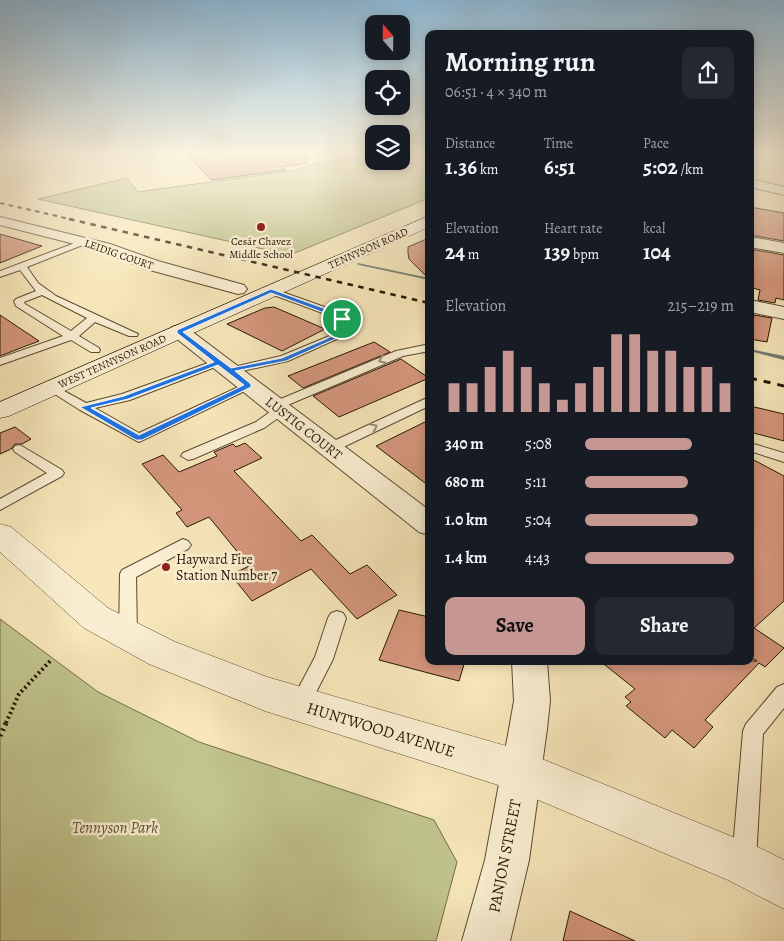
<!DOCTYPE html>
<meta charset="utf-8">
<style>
body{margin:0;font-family:Alegreya,serif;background:#242831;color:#f1f3f6;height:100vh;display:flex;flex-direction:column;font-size:19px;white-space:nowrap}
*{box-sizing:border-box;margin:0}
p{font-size:16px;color:#9ea1a6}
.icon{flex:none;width:28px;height:28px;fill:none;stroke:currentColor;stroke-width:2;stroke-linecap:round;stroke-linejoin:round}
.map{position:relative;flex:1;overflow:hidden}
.side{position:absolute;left:425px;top:30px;width:329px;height:635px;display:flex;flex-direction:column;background:#171b24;border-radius:10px;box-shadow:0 2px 12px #0003}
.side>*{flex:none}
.needle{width:32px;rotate:340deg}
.tools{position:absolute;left:365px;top:15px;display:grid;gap:10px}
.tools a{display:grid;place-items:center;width:45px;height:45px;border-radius:10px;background:#171b24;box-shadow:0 2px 12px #0003;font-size:25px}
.pin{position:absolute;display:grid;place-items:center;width:42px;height:42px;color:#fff;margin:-21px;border:2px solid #fff;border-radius:50%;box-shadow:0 1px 5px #0007}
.round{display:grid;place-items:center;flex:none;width:52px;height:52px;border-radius:10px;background:#242831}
.head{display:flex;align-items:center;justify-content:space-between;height:85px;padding:0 20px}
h1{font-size:28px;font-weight:600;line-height:38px}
.stats{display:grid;grid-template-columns:repeat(3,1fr);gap:8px;height:85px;padding:5px 20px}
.stats div{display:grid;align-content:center}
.stats b{font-size:21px;font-weight:600}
.stats small{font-size:14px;font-weight:400}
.stats p{font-size:14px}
.chart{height:140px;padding:10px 20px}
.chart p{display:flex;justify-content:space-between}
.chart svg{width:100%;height:90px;margin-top:5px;stroke:#c59692;stroke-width:6}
.action{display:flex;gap:10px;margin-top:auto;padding:10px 20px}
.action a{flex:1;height:58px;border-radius:10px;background:#c59692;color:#111;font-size:20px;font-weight:600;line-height:58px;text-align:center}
.action a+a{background:#242831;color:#f1f3f6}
ul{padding:0 20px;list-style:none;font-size:16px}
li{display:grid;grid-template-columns:80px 60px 1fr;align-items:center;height:38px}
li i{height:12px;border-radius:6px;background:#c59692}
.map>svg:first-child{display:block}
.green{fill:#c1c48d;stroke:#746d48}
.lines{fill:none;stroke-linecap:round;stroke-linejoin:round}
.stream{fill:#717a72;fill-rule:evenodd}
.building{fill:#d5977d;stroke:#271604}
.service-casing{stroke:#5b4a32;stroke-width:2}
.minor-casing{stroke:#5b4a32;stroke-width:2}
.tertiary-casing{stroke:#5b4a32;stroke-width:1}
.secondary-casing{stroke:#271604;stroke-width:1}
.path-far1{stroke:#271604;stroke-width:4;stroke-dasharray:2 3;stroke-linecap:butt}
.path{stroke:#271604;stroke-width:5;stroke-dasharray:2 4;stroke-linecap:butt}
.service{fill:#faefd2;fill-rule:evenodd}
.minor{fill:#faefd2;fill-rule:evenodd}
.tertiary{fill:#faefd2;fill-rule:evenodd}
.secondary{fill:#faefd2;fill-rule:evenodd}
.rail-far2{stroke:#271604;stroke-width:2;stroke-dasharray:4.5 4.5;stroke-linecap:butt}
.rail-far1{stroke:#271604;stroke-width:2.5;stroke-dasharray:5.5 5.5;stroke-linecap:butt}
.rail{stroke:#271604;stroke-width:3;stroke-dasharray:7 7;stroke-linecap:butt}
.oneway{stroke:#9b8d75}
.route{fill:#1a73e8;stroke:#fff;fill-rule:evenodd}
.poi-dot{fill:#8f2418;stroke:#faefd2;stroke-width:2}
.labels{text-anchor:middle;stroke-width:5;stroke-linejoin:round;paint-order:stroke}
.far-poi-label{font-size:11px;fill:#271604;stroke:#faefd2}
.far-street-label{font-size:11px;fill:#271604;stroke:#faefd2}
.street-label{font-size:14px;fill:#271604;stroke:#faefd2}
.poi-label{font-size:14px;fill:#271604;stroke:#faefd2;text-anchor:start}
.near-street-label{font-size:16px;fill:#271604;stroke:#faefd2}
.near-park-label{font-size:16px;font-style:italic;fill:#5d5334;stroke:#faefd2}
</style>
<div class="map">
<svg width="784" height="941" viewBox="0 0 784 941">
<rect width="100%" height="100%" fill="#f7e7ba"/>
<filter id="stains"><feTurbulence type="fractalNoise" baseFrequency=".004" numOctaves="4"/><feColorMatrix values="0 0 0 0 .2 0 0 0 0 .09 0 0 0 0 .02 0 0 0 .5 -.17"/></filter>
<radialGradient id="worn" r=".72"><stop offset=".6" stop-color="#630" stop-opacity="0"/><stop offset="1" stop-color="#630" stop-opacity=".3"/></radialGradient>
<g class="green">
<polygon points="374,155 374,161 401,161 417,158 429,164 429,198 290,255 38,199 127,178 138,192 297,170 309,165"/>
<polygon points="0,619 98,692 199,742 434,820 457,862 436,941 0,941"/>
</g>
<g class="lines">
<g class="stream">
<polygon points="358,263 429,278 429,280 359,265 357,264"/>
<polygon points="750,349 784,356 784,360 750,351"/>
</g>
</g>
<g class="building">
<polygon points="191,152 307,152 307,163 281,167 285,170 211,180 189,156 194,156"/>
<polygon points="750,207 784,213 784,241 750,235"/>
<polygon points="0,234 42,246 0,263"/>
<polygon points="429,238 429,279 409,259 408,253 408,247"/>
<polygon points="750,249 784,255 784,300 776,298 775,303 758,300 760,290 750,287"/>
<polygon points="274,307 325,329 282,351 227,324 265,308"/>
<polygon points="0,315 39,341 0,356"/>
<polygon points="754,315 772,318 767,342 750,339"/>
<polygon points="374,342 390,352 303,388 288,376"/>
<polygon points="401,359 429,378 339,417 313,396"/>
<polygon points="750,406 784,414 784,441 750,432"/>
<polygon points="429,420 429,486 376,446"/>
<polygon points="15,427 31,439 22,444 15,444 11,449 0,454 0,433"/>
<polygon points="245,443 262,458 234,471 301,541 312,535 350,574 367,565 397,595 357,619 311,569 252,601 231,575 249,566 209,517 187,527 176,513 182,510 142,464 163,455 179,472 217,456 214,452 233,444 236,447"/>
<polygon points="750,458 784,476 784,601 754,628 784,648 765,667 759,663 705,720 713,727 694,748 672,730 665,738 626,706 631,702 625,697 635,689 600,661 757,661 750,657"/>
<polygon points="399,610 429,617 429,661 465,661 459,681 379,660"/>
<polygon points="570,911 635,941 563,941"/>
</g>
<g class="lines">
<defs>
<g id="service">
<path d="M83,240L90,242L27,267L38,283L56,296L138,334L137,336H129L95,322L79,336L99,348L100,350L99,352H91L71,340L0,365V358L63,336L16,306L14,301L16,299L36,291L20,270L0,277V271ZM42,295L87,318L71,331L25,304L24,302Z"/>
<polygon points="271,288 336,311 347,319 350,333 288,361 229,374 225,373 223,371 225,369 281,356 339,332 337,320 328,315 268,293 268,289"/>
<polygon points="425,345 429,346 429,353 424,352 403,356 283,407 287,410 285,413 264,428 193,459 188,460 181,456 183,453 256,422 274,409 269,406 271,403 396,351"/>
<polygon points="219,359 225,362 223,364 130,400 95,408 139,433 245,384 249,382 255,386 139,442 80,410 45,388 47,386 55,386 86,403 122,394"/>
<polygon points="429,397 429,406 335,451 325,451 323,448 325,445"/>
<polygon points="750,443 784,453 784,462 750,451"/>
<polygon points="20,445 62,470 64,473 62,476 0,510 0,499 47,473 15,452 13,449 15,446"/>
<polygon points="183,539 188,541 191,545 188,549 136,577 137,635 134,640 128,642 122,640 119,635 120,574 122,570"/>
<polygon points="337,611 343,613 346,618 333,659 307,710 300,713 293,710 290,704 315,657 328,618 331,613"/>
<polygon points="784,684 784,708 763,734 756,861 752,869 744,873 736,869 732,861 743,731 746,724 777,687"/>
</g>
<g id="minor">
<polygon points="750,179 784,187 784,195 750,187"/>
<polygon points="0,217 110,244 158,261 244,285 247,289 244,293 238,294 146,269 98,250 0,225"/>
<polygon points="750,237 784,243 784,253 750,247"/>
<polygon points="750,300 784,307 784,319 750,312"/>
<polygon points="179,325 186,327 429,510 429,535 419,532 172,335 169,331 172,327"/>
<polygon points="512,661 547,661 550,701 547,729 529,860 510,941 462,941 485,860 509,729 514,701"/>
</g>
<g id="tertiary">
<polygon points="417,152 429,152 429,159"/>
<polygon points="0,524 11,527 108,608 175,642 267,677 520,750 760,848 784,860 784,909 728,880 517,791 265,711 149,664 84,628 0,552"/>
</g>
<polygon id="secondary" points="429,216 429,227 9,416 0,418 0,402"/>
</defs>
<use href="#service" class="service-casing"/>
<use href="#minor" class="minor-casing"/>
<use href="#tertiary" class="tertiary-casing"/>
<use href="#secondary" class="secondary-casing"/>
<polyline class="path-far1" points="6,723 19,694 51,660"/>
<polyline class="path" points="0,736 7,721"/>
<use href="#service" class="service"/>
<use href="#minor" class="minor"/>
<use href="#tertiary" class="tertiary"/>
<use href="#secondary" class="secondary"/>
<polyline class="rail-far2" points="0,203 74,220"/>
<polyline class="rail-far1" points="69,219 429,303"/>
<polyline class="rail" points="750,378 784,386"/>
</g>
<defs><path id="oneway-chevron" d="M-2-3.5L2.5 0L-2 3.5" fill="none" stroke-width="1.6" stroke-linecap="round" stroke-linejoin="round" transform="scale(1.25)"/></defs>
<g class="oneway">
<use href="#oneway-chevron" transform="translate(382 360) rotate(157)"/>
<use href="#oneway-chevron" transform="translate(374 427) rotate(-26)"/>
</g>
<linearGradient id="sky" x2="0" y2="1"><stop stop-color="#8cb8d6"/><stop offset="0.54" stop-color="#fbf4e0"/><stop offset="1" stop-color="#fbf4e0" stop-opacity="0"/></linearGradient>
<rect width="784" height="284" fill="url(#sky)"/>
<path class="route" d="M271,289L334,312L344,318L348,333L286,361L235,371L251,384V387L142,440H136L80,407L124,396L214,362L177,333V330ZM271,293L330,315L339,320L342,332L282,358L231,368L183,332ZM218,365L244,385L139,435L91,408L128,399Z"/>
<g class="poi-dot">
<circle cx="261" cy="227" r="5"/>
<circle cx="166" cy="567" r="5"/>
</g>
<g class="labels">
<g class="far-poi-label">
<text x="261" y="245">Cesár Chavez<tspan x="261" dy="13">Middle School</tspan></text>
</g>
<g class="far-street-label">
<text transform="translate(368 248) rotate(-24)" y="4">TENNYSON ROAD</text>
<text transform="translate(119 254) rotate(19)" y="4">LEIDIG COURT</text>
<text transform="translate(112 361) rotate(-24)" y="4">WEST TENNYSON ROAD</text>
</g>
<g class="street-label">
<text transform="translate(304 428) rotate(38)" y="5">LUSTIG COURT</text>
</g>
<g class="poi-label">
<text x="176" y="564">Hayward Fire<tspan x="176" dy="16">Station Number 7</tspan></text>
</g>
<g class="near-street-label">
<text transform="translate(381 729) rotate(17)" y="6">HUNTWOOD AVENUE</text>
<text transform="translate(504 856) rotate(-79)" y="6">PANJON STREET</text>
</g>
<g class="near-park-label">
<text x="115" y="833">Tennyson Park</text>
</g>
</g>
<rect width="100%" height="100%" filter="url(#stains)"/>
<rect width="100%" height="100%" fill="url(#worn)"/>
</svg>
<div class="tools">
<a><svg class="needle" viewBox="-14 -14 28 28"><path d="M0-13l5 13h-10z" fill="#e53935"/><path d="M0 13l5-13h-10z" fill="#9ea1a6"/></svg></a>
<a><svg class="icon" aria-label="locate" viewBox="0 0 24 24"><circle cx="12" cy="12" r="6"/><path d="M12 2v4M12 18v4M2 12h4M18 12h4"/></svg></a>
<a><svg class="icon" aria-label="layers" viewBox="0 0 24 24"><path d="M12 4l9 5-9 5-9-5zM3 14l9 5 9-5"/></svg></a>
</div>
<div class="pin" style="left:342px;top:319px;background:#1e9e55"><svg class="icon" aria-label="arrive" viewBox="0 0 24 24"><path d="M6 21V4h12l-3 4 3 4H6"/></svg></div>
<section class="side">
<div class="head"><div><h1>Morning run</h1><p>06:51 · 4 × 340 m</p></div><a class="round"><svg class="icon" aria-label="share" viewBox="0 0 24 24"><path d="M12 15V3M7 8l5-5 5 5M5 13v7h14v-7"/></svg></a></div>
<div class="stats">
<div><p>Distance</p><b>1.36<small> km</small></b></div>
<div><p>Time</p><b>6:51</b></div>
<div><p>Pace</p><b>5:02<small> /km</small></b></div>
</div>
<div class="stats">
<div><p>Elevation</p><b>24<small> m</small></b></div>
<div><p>Heart rate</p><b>139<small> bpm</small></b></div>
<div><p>kcal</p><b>104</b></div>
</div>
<div class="chart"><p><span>Elevation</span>215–219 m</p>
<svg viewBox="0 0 160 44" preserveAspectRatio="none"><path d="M5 44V30M15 44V30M25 44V22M35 44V14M45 44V22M55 44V30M65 44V38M75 44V30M85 44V22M95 44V6M105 44V6M115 44V14M125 44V14M135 44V22M145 44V22M155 44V30"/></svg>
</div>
<ul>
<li><b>340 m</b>5:08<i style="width:72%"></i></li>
<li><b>680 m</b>5:11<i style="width:69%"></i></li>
<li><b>1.0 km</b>5:04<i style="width:76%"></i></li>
<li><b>1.4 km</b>4:43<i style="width:100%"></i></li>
</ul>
<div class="action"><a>Save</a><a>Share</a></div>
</section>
</div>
